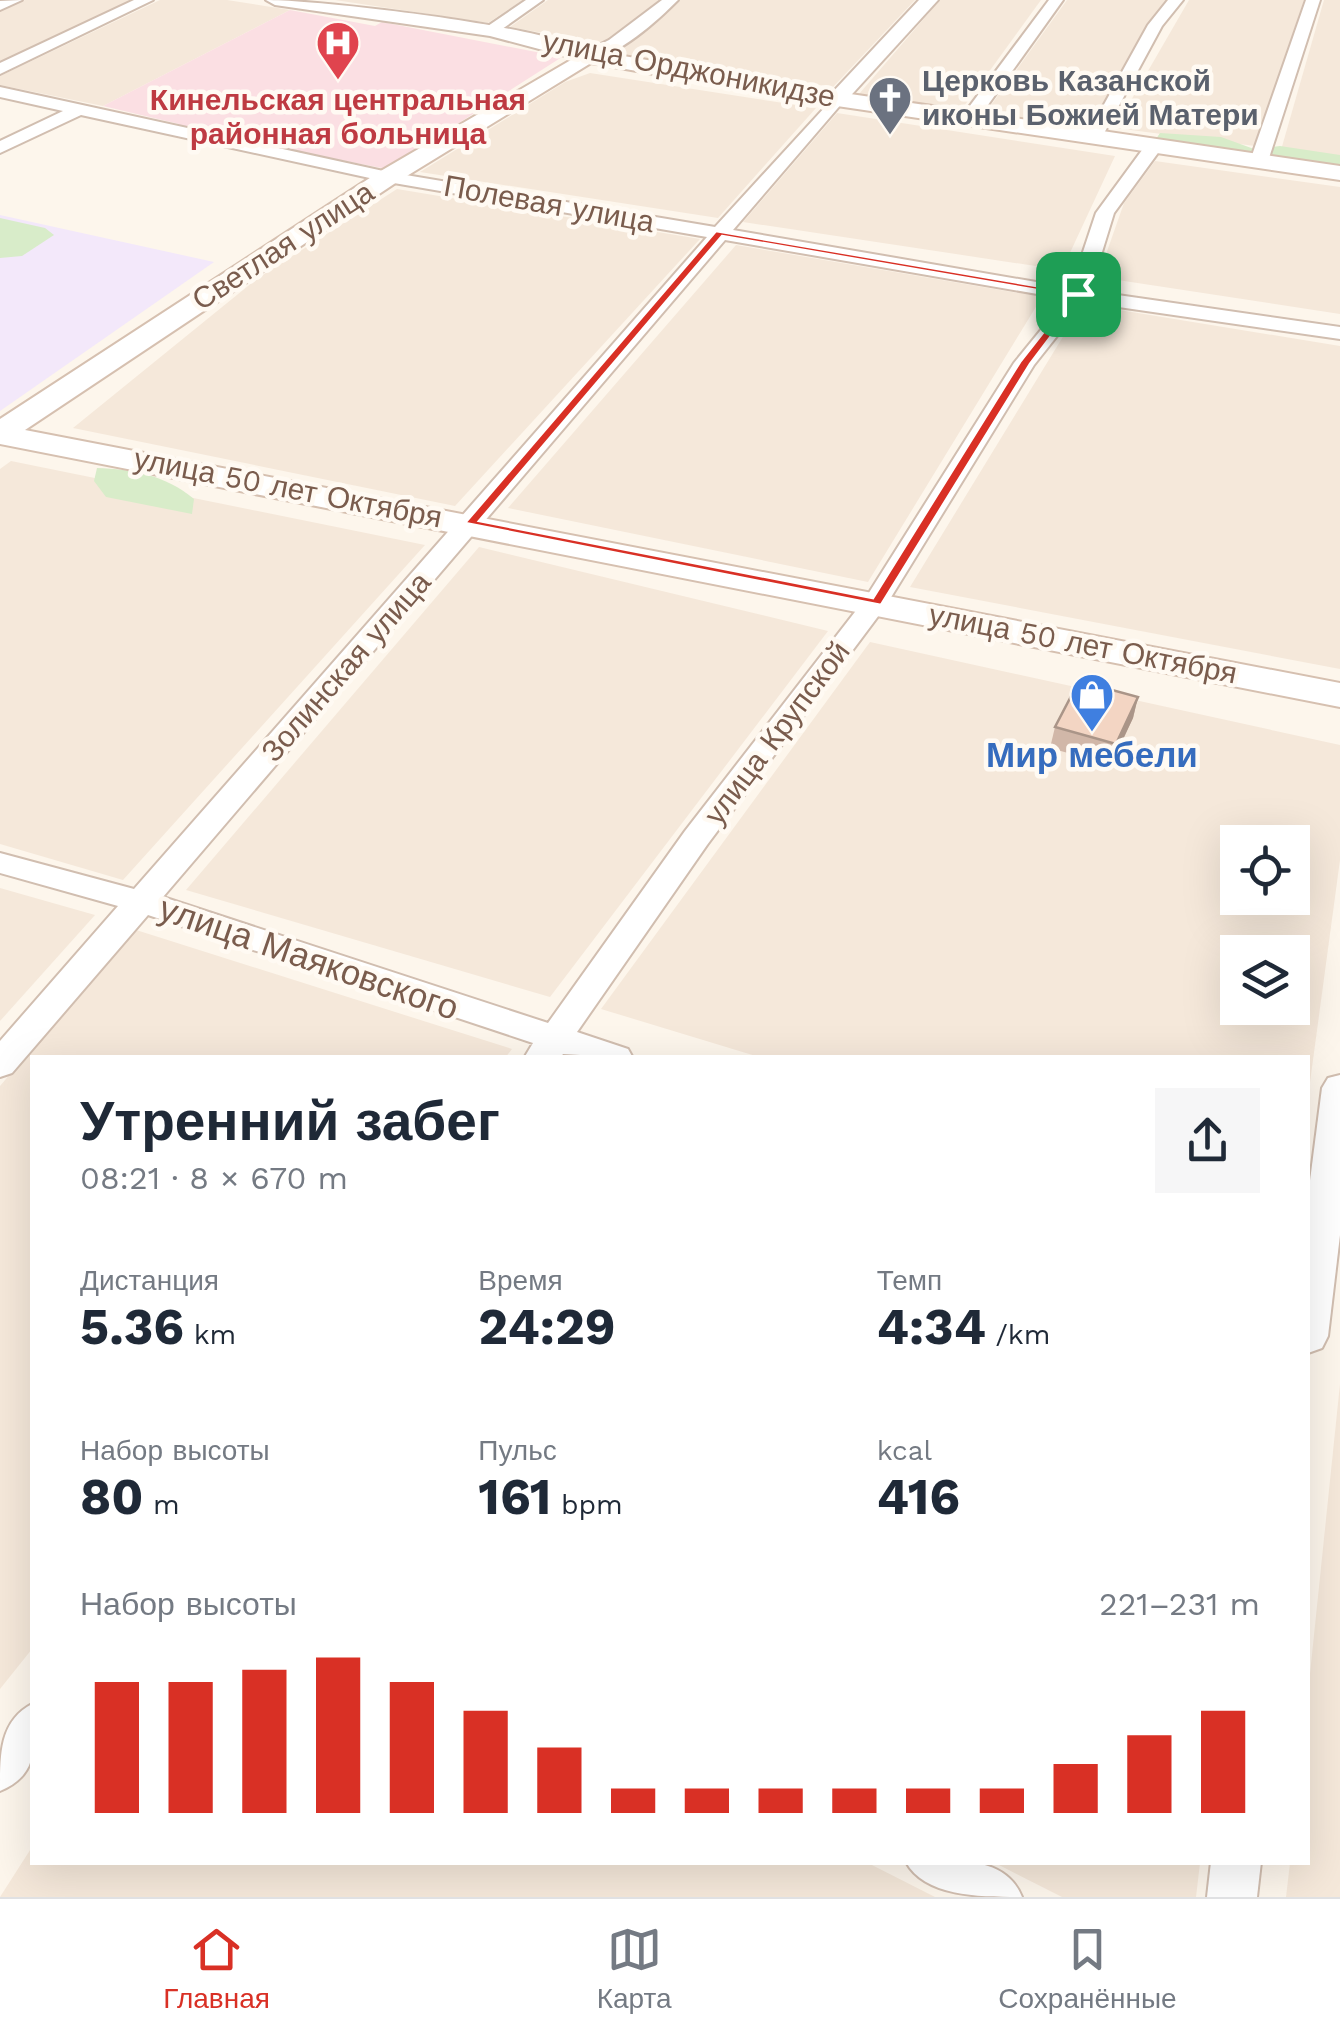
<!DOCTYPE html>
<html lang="ru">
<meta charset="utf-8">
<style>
body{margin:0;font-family:"Work Sans",sans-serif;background:#f6f6f7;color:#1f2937;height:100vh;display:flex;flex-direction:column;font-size:38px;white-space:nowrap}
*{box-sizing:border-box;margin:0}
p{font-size:32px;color:#747a83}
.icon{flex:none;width:55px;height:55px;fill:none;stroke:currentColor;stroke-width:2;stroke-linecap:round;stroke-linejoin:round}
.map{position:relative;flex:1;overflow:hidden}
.sheet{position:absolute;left:30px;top:1055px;width:1280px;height:810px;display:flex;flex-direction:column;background:#fff;border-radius:0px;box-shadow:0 10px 40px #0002}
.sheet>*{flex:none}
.tools{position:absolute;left:1220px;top:825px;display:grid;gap:20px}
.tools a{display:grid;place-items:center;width:90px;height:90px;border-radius:0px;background:#fff;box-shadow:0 10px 40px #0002;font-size:50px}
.pin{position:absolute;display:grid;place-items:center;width:85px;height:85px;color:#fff;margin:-42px;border-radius:20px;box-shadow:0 5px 15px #0006}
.round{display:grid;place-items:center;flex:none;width:105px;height:105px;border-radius:0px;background:#f6f6f7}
.overview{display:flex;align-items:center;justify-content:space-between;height:170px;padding:0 50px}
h1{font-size:55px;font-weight:700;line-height:75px}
.metrics{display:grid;grid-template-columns:repeat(3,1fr);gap:15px;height:170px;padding:10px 50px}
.metrics div{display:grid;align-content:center}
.metrics b{font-size:50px;font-weight:700}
.metrics small{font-size:28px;font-weight:400}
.metrics p{font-size:28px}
.chart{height:280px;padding:20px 50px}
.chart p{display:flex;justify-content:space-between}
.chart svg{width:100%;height:180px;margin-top:10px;stroke:#d93025;stroke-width:6}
.menu{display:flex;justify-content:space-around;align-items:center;height:140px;border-top:2px solid #e0e1e3;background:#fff;font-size:28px;color:#747a83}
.menu a{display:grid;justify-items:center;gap:5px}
.menu .current{color:#d93025}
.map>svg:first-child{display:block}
.residential{fill:#f5e8da;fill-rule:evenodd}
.education{fill:#f3e8fa}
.medical{fill:#fbdfe3}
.green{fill:#d8ecc9}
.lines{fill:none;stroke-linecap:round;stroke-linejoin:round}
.minor-casing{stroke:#d1beb0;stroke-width:4}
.tertiary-casing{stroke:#d1beb0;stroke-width:4}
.secondary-casing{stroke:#d6c0b0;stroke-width:4}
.minor{fill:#fff;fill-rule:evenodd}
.tertiary{fill:#fff;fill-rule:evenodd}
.secondary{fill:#fff;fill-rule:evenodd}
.wall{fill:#d1b7a8}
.shaded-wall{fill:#aa9588}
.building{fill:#f3d5c3;stroke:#aa9588;stroke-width:2.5}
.route{fill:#d93025;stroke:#fff;stroke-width:2.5;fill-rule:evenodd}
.labels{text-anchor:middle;stroke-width:9;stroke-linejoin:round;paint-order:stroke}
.far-street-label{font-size:30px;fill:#7a5c4d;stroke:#fffaf3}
.far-worship-label{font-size:30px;font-weight:bold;fill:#5b616d;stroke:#fffaf3;text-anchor:start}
.far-health-label{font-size:30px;font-weight:bold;fill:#be3a42;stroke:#fffaf3}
.shop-label{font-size:35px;font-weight:bold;fill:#366cbe;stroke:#fffaf3}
.street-label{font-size:35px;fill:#7a5c4d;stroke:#fffaf3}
</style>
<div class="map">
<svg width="1340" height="1897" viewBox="0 0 1340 1897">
<rect width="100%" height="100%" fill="#fdf6ec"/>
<g class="residential">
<polygon points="25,0 137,0 0,65 0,11"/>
<polygon points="160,0 227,0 290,10 103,106 0,85 0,76"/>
<polygon points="335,0 523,0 488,23"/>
<polygon points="548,0 660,0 603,44 510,27"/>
<polygon points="676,0 915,0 833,87 606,53"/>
<polygon points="940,0 1041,0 962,109 859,94"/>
<polygon points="1067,0 1169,0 1092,128 986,112"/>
<polygon points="1189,0 1304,0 1255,146 1115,128"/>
<polygon points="1324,0 1340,0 1340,157 1281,150"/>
<polygon points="590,73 816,108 718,218 420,172 565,82"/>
<polygon points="837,113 1115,156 1062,270 743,222"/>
<polygon points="1155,161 1340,187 1340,314 1098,277 1124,203"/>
<polygon points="397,189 700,239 455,506 73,428 258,278"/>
<polygon points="736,245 1042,297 868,582 508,508"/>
<polygon points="1083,304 1340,346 1340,669 910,587"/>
<polygon points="11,461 425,545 123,880 0,844 0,469"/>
<polygon points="479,547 828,631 550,997 186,890"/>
<path d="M870,642L1340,745V860L1308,1097V1058L759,1057L601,1009ZM1238,842H1292V898H1238ZM1238,952H1292V1008H1238Z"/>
<polygon points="0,888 95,915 0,1021"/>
<polygon points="133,929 512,1049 505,1058 32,1058 32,1649 0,1689 0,1086"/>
<polygon points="1340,1384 1340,1897 1286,1897 1290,1863 1308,1862 1308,1693"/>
<polygon points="32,1847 32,1862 868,1863 935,1897 0,1897"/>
<polygon points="995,1863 1200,1863 1196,1897 1062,1897"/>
</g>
<polygon class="education" points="0,215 214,262 0,411"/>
<polygon class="medical" points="290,10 375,26 382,22 562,57 387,169 173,128 179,124 103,106"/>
<g class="green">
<polygon points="1160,133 1221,137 1254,149 1280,146 1340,155 1340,166 1176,145 1156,139"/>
<polygon points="0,218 45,228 54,235 22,256 0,258"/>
<path d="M97,468C133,469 165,475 194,499L192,514L106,497L94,481Z"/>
</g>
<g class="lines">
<defs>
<g id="minor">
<polygon points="22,0 0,10 0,1"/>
<polygon points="134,0 153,0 0,74 0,63"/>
<polygon points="526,0 543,0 495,34 485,34 485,28"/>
<path d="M662,0H678C658,20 613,62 583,59V53L609,40Z"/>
<polygon points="1049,0 1063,0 975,123 963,123 963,115"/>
<polygon points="1168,0 1183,0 1162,26 1102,137 1088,141 1086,137 1148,25"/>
<polygon points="1306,0 1320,0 1268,161 1253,165 1250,161"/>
<path d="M0,87L388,172L715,227L837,94L845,99L843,102L733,230L1071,288L1096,213L1148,142L1154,141L1163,146L1114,213L1090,291L1340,327V339L1084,302L1034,365L885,607L707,845L577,1032L628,1049L633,1058L563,1054L560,1058H524L533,1043L148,915L12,1073L0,1077V1041L118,906L0,873V853L134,889L707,237L388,182L81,115L0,153V141L63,111L0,97ZM725,240L1066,299L1014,363L865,599L685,831L548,1023L163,897Z"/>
<polygon points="1340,1075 1340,1235 1328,1336 1322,1348 1308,1353 1308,1196 1322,1088 1328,1078"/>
<path d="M32,1704C34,1743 41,1774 0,1791C0,1753 0,1721 32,1704Z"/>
<path d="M906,1862C948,1862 1004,1852 1022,1897C981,1897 925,1897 906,1862Z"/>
<polygon points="1211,1862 1261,1862 1257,1897 1207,1897"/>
</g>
<g id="tertiary">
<path d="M266,0C320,0 563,27 597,56L588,62L490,36L275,5Z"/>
<polygon points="919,0 938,0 844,103 830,103 830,95"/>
</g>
<polygon id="secondary" points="588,50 837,92 1340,166 1340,180 837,106 591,63 397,182 25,430 1340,683 1340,707 0,444 0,419 379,172"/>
</defs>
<use href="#minor" class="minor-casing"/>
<use href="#tertiary" class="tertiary-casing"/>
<use href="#secondary" class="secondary-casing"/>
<use href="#minor" class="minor"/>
<use href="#tertiary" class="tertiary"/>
<use href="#secondary" class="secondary"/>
</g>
<polygon class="wall" points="1138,697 1133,718 1111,765 1050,748 1055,727"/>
<polygon class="shaded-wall" points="1138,697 1133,718 1111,765 1116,744"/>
<polygon class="building" points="1079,681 1138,697 1116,744 1055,727"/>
<path class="route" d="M716,231L1083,294L1030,364L881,605L465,523ZM722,236L1072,296L1020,362L873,598L479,521Z"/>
<defs>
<symbol id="hospital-pin" viewBox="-11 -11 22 30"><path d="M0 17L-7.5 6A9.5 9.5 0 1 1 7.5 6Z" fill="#e0444e" stroke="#fffaf3"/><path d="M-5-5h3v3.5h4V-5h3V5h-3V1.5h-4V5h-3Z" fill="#fff"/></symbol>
<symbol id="church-pin" viewBox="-11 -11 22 30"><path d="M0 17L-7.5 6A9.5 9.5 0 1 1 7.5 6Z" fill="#6b7280" stroke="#fffaf3"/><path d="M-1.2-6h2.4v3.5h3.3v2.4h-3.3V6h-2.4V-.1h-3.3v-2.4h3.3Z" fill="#fff"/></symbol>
<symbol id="shop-pin" viewBox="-11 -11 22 30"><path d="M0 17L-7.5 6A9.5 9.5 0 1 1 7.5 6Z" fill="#3f7fe0" stroke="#fffaf3"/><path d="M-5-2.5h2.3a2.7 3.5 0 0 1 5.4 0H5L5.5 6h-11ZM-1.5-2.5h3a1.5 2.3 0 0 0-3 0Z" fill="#fff"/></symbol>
</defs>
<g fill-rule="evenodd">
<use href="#hospital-pin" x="313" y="18" width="50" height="68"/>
<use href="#church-pin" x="865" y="73" width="50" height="68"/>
<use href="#shop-pin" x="1067" y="670" width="50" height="68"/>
</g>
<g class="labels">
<g class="far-street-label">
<text transform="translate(689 69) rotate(11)" y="10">улица Орджоникидзе</text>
<text transform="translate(549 204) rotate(10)" y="10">Полевая улица</text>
<text transform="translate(283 246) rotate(-33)" y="10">Светлая улица</text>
<text transform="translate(288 488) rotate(11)" y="10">улица 50 лет Октября</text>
<text transform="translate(1083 644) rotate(11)" y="10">улица 50 лет Октября</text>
<text transform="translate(346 667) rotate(-49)" y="10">Золинская улица</text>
<text transform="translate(777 733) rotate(-53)" y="10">улица Крупской</text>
</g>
<g class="far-worship-label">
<text x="922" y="91">Церковь Казанской<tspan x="922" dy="34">иконы Божией Матери</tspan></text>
</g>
<g class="far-health-label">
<text x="338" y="110">Кинельская центральная<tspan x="338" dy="34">районная больница</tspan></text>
</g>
<g class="shop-label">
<text x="1092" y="767">Мир мебели</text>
</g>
<g class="street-label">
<text transform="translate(309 958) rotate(19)" y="12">улица Маяковского</text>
</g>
</g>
</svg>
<div class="tools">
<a><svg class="icon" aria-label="locate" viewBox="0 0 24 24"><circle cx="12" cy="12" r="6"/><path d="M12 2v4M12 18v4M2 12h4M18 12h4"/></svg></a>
<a><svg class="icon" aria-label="layers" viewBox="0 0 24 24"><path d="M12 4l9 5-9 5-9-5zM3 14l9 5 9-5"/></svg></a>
</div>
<div class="pin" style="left:1078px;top:294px;background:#1e9e55"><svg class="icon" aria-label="arrive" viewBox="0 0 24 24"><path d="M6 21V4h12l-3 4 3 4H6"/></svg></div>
<section class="sheet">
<div class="overview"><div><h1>Утренний забег</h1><p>08:21 · 8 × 670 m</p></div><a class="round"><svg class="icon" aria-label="share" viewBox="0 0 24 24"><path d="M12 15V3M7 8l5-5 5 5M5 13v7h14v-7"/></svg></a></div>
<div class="metrics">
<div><p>Дистанция</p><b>5.36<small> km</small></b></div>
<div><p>Время</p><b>24:29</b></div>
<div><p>Темп</p><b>4:34<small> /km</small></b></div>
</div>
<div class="metrics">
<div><p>Набор высоты</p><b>80<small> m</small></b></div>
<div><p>Пульс</p><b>161<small> bpm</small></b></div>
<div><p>kcal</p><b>416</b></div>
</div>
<div class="chart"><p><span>Набор высоты</span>221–231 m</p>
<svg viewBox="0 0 160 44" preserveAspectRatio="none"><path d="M5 44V12M15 44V12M25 44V9M35 44V6M45 44V12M55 44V19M65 44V28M75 44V38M85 44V38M95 44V38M105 44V38M115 44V38M125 44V38M135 44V32M145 44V25M155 44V19"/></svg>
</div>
</section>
</div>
<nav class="menu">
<a class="current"><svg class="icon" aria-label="home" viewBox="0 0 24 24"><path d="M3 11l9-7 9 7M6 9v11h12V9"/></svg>Главная</a>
<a><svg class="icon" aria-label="map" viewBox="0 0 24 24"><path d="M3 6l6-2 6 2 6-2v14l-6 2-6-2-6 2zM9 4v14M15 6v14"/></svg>Карта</a>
<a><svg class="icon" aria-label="saved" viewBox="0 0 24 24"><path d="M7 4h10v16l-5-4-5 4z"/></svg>Сохранённые</a>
</nav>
